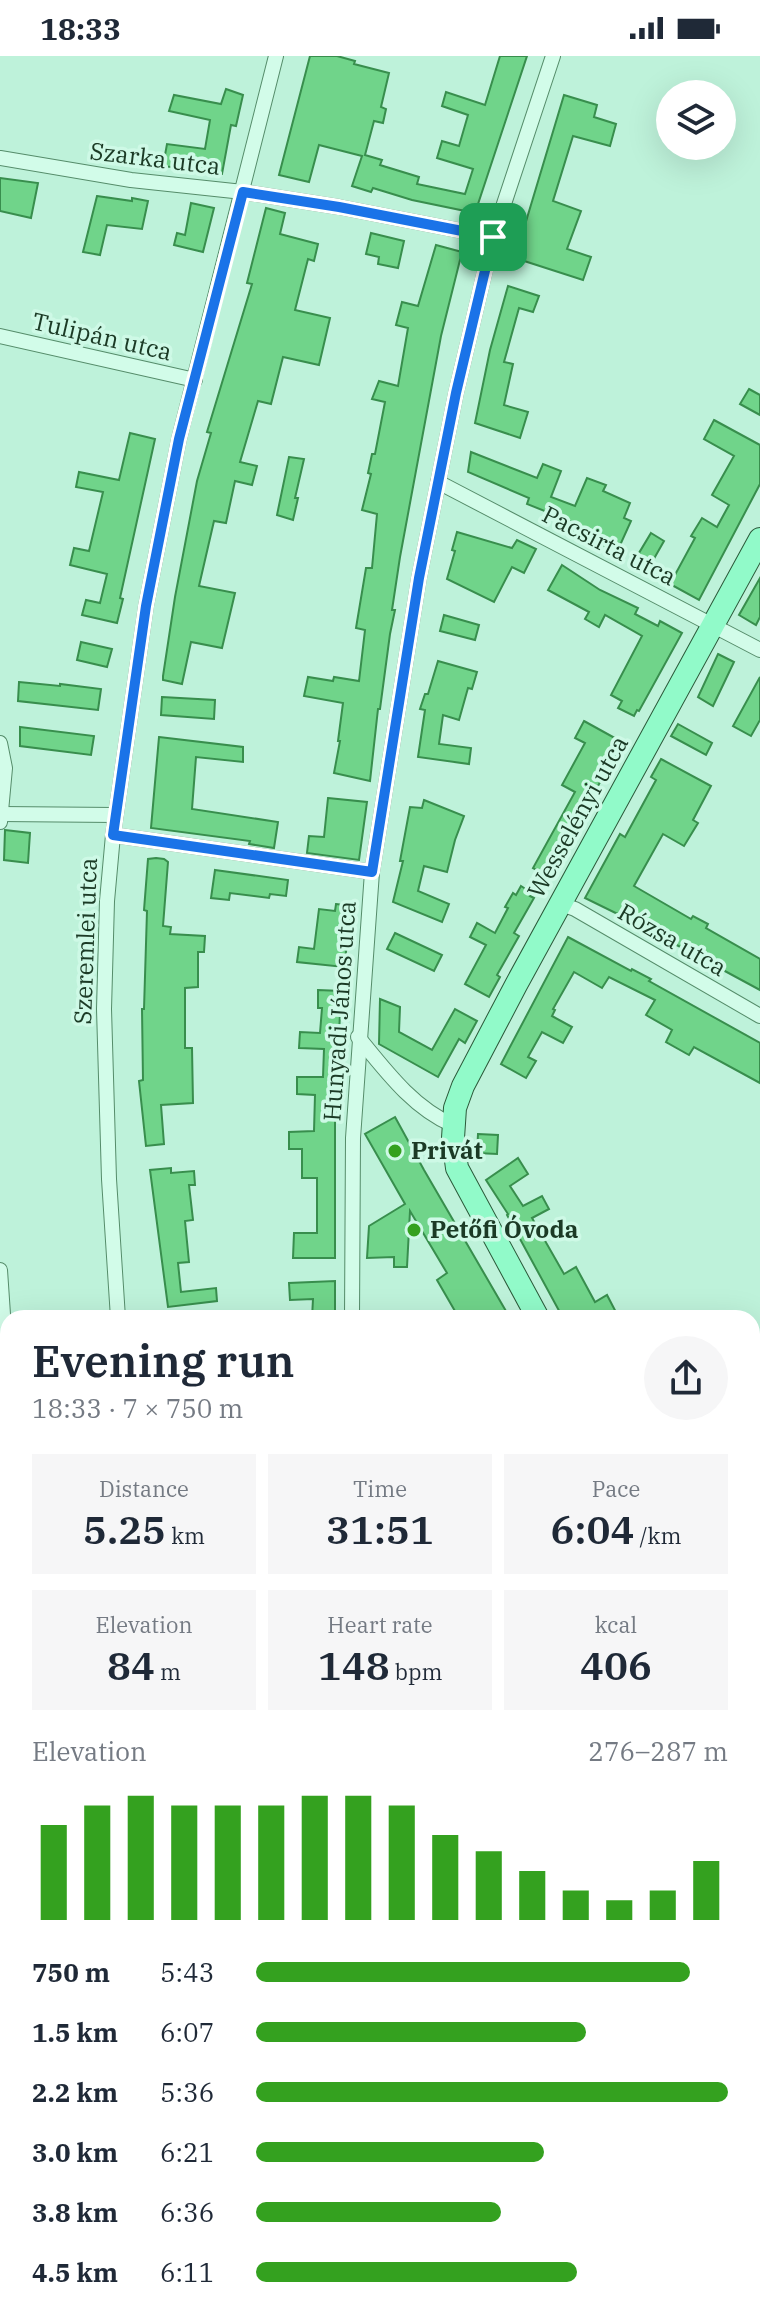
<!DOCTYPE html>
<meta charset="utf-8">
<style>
body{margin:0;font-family:"IBM Plex Serif",serif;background:#f6f6f7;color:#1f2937;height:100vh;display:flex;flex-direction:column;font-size:30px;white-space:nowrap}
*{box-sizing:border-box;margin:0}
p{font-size:26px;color:#747a83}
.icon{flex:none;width:44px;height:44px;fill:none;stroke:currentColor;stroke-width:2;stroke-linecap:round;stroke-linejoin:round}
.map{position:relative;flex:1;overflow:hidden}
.side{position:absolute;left:0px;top:1254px;width:760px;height:1008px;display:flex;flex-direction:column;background:#fff;border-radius:24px 24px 0 0;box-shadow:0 8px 32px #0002}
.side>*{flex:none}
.controls{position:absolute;left:656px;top:24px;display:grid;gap:16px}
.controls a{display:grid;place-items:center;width:80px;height:80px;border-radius:50%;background:#fff;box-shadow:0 8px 32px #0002;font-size:40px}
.pin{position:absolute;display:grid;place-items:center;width:68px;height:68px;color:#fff;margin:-34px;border-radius:16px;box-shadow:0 4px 12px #0006}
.round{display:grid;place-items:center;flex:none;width:84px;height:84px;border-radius:42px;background:#f6f6f7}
.headline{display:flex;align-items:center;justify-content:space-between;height:136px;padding:0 32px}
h1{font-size:44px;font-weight:600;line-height:60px}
.stats{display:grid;grid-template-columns:repeat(3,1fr);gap:12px;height:136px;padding:8px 32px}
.stats div{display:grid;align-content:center;border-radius:0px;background:#f6f6f7;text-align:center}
.stats b{font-size:40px;font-weight:600}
.stats small{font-size:22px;font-weight:400}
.stats p{font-size:22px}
.chart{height:224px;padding:16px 32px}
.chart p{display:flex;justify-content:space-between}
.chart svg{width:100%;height:144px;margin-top:8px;stroke:#34a11f;stroke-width:6}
ul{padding:0 32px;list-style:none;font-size:26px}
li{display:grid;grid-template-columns:128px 96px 1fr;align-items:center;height:60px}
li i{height:20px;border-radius:10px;background:#34a11f}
.status{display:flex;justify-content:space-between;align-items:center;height:56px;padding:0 40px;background:#fff;direction:ltr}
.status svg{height:22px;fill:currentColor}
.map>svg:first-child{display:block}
.water{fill:#b4a2c3;stroke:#816892;stroke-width:2}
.building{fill:#70d48a;stroke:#388e4d;stroke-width:2}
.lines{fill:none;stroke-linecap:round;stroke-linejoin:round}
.lane-casing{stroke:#558c6a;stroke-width:9}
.street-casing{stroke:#558c6a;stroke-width:16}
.primary-casing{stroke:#2a5939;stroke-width:24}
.path{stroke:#558c6a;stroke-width:3;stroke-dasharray:6 4;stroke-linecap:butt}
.lane{stroke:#d2fce9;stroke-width:7}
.street{stroke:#d2fce9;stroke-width:14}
.primary{stroke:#91fac9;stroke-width:22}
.route-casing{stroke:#fff;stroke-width:16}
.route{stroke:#1a73e8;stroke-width:10}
.poi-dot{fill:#34a11f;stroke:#cef9e6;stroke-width:3}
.labels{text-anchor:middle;stroke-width:7;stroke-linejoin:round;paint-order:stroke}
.street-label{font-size:24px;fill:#1b3a25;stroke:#cef9e6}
.poi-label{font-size:24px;font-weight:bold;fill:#1b3a25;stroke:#cef9e6;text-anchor:start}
</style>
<div class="status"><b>18:33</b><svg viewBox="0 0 49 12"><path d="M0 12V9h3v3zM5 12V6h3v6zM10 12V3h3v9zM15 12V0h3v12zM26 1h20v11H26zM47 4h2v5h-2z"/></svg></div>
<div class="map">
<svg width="760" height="2262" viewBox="0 0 760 2262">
<rect width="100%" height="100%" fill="#bef2da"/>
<g class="water">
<polygon points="8,1997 8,2165 0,2170 0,2003"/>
<polygon points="0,2195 8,2213 8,2254 26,2254 32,2262 0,2262"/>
</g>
<g class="building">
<polygon points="310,0 337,0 355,5 354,8 389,17 381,51 386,53 383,67 374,65 365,99 382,104 380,109 419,121 417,128 465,138 473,113 437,102 442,85 459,90 468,59 442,50 446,36 485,49 500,0 527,0 475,157 412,144 373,132 371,136 352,130 362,100 319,89 309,126 279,119"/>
<polygon points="226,33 243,39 236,70 231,69 222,118 163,110 167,88 205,93 210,64 169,55 174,39 221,48"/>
<polygon points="564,39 597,49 594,61 616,68 610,90 573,80 553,145 581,155 567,193 591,201 583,224 515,202"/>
<polygon points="0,122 38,127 31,162 0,155"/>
<polygon points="97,140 132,145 132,142 148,145 142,173 107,169 100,199 83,196"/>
<polygon points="191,147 214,152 203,196 174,189 177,177 185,179"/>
<polygon points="266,152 285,157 280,178 318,188 314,205 308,203 295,254 330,262 319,309 283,301 271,348 258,345 240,406 257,410 252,429 235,425 226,467 214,465 199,530 235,537 222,592 191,586 182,628 163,624 163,620 175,541 197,425 211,377 207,376 252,228 247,227"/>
<polygon points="371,177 404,185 398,212 378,208 379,201 366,198"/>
<polygon points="436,189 462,196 441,280 400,501 392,554 395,554 390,578 380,653 378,653 370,725 334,717 340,685 338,685 343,647 304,640 308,621 333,625 334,621 359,625 365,574 356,572 366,512 372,512 377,458 362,454 371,418 368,417 372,398 375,398 385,346 372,343 379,325 398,330 408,272 396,269 402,246 418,250"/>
<polygon points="508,230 539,240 533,256 519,252 504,306 513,308 504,349 528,356 520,382 475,367 490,294"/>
<polygon points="749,333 760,339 760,359 740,348"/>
<polygon points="714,364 760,389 760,428 699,544 670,528 695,482 691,480 702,462 717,471 729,449 712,439 734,400 704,383"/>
<polygon points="130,377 155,383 120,542 123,543 117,567 82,559 86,544 100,547 107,518 70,509 74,492 89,495 103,436 76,431 79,416 119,424"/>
<polygon points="471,396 537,422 543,408 561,415 551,441 575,450 587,422 606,429 603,435 630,447 624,462 631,465 617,496 567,471 570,465 527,448 529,442 468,416"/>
<polygon points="289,401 304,403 295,442 298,442 293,464 277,459"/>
<polygon points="457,476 512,492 517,484 536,493 524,517 512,511 494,546 447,523 455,495 452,494"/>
<polygon points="651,477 664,485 647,515 633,507"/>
<polygon points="562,509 600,534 638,552 635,558 658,570 660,565 682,577 639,655 637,654 634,660 618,652 622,645 611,639 642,580 605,559 599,571 585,563 589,556 548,534"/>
<polygon points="760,522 760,561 756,569 739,559"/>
<polygon points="444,559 479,569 475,584 440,575"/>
<polygon points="81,586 112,593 107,611 77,604"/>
<polygon points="718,598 734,606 713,650 698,641"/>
<polygon points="438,605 477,616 472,633 468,632 459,664 443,659 439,688 471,692 469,708 418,701 425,654 420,653 425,638 428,638"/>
<polygon points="760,621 760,664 751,680 733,670"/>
<polygon points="19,626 60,630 60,628 101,633 98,654 18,645"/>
<polygon points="162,641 215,644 214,663 161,659"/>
<polygon points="584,665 622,686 581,761 586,764 553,823 533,812 575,736 562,729 585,687 575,682"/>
<polygon points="678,668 712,687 706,699 671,680"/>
<polygon points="20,671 94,680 91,699 20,690"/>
<polygon points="159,681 243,691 243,706 196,701 192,753 278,766 274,792 249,788 250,785 151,772"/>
<polygon points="661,703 711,730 693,764 698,767 684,790 663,778 634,830 691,863 693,860 708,868 706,872 760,903 760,934 636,867 585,842 620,778 625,781 656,724 651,721"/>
<polygon points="328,742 367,746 359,804 307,797 309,780 324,781"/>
<polygon points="424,744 464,760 455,784 447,816 424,810 418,835 449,848 442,866 393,846 403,805 400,805 410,751 422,752"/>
<polygon points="5,774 30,777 28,807 4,804"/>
<polygon points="156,802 164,803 168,806 163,870 171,871 170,878 205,880 204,896 198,896 198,931 185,932 185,992 192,992 193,1047 161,1049 164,1088 146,1090 139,1025 143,1024 142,953 144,953 147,855 144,854 148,803"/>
<polygon points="215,814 288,824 286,840 270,838 269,842 230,837 229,844 211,842"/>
<polygon points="521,830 532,837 530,840 534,842 514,877 519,880 497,919 500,921 489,941 465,928 486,889 470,881 477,867 495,877 508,852 505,851 513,837 516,839"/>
<polygon points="336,848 352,850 344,911 297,906 299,891 314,893 319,853 335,855"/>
<polygon points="395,877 442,899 434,915 387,893"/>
<polygon points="568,881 631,915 632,913 651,923 649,925 760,987 760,1027 694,991 689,999 666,986 672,974 646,959 655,944 609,921 602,932 574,916 553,953 555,954 552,960 572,971 563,987 542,976 528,1001 536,1005 526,1022 501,1008"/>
<polygon points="318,934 341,935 335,1067 335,1202 293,1202 294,1177 317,1177 317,1122 302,1122 302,1093 289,1093 289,1076 314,1075 315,1039 297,1038 297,1021 323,1021 324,993 299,992 300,976 320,977 322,952 318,952"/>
<polygon points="380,943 400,951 399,976 432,994 455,953 477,965 465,987 459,983 438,1021 379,988"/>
<polygon points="395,1061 424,1114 510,1262 459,1262 437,1224 447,1217 410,1155 407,1211 394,1211 394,1201 367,1202 369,1170 405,1148 365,1078"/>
<polygon points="478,1078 498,1079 497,1098 477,1097"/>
<polygon points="518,1102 528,1118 510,1130 523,1150 542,1140 549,1153 532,1162 564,1218 576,1211 595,1246 607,1239 619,1262 563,1262 507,1159 508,1158 486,1124"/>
<polygon points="171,1112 171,1117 194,1115 195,1129 189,1129 193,1164 185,1165 189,1206 178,1207 181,1236 216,1232 217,1245 168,1251 150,1114"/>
<polygon points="335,1225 335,1262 312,1262 313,1243 290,1244 289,1227"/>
</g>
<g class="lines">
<defs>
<polyline id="lane" points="0,1612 8,1612"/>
<g id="street">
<polyline points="0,102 131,124 243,136 339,151 493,181"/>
<polyline points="0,280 195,324"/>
<polyline points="438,426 760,594"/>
<polyline points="0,687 5,712 0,766"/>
<polyline points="0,758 116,759"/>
<polyline points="113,779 372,816"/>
<polyline points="561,848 575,853 760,960"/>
<path d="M358,981C385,1014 413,1052 453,1069"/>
<polyline points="0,1214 4,1273 8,1286"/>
<polyline points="118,1262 109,1123 104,953 107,845 113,779 146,550 179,383 276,0"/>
<polyline points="352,1262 353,1082 372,816 419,522 456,337 493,181 553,0"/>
<polyline points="752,1420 760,1416"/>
<polyline points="752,1914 760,1918"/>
<polyline points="752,2037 760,2038"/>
<polyline points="752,2244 760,2244"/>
<polyline points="235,2254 236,2262"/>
<polyline points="342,2254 343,2262"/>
<polyline points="721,2262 722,2254"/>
</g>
<g id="primary">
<polyline points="538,1262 457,1112 453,1082 455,1052 463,1030 516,929 760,483"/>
<polyline points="752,1589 760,1598"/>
</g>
</defs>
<use href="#lane" class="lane-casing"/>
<use href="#street" class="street-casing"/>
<use href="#primary" class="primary-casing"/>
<polyline class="path" points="0,1593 8,1599"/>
<use href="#lane" class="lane"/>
<use href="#street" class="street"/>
<use href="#primary" class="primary"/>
</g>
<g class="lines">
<defs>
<polygon id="route" points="243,136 339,151 493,181 456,337 419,522 372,816 113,779 146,550 179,383"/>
</defs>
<use href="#route" class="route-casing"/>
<use href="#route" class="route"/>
</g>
<g class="poi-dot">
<circle cx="395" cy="1095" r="8"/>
<circle cx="414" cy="1174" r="8"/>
</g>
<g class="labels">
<g class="street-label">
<text transform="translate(155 103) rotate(7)" y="8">Szarka utca</text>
<text transform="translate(102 281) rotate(13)" y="8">Tulipán utca</text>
<text transform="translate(609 490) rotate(27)" y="8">Pacsirta utca</text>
<text transform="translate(578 761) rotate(-61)" y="8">Wesselényi utca</text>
<text transform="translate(672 884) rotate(30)" y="8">Rózsa utca</text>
<text transform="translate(86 885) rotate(-88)" y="8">Szeremlei utca</text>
<text transform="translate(340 955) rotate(-86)" y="8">Hunyadi János utca</text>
</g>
<g class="poi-label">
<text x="411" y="1103">Privát</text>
<text x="430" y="1182">Petőfi Óvoda</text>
</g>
</g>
</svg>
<div class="controls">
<a><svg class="icon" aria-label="layers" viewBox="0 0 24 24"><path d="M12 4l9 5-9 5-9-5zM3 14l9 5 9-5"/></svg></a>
</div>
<div class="pin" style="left:493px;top:181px;background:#1e9e55"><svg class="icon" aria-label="arrive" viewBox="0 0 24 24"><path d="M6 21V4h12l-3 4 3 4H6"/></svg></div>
<section class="side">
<div class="headline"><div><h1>Evening run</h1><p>18:33 · 7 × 750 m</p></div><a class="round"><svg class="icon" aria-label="share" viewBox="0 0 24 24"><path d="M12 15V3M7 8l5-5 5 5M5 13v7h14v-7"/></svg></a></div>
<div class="stats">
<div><p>Distance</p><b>5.25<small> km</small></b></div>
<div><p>Time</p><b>31:51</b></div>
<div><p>Pace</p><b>6:04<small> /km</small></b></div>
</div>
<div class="stats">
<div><p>Elevation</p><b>84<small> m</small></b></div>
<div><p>Heart rate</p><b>148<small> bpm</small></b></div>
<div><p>kcal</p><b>406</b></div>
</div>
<div class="chart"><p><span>Elevation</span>276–287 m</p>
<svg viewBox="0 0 160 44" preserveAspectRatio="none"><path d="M5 44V15M15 44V9M25 44V6M35 44V9M45 44V9M55 44V9M65 44V6M75 44V6M85 44V9M95 44V18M105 44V23M115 44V29M125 44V35M135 44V38M145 44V35M155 44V26"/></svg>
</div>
<ul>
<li><b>750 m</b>5:43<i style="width:92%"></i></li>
<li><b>1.5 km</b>6:07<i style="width:70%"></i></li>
<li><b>2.2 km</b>5:36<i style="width:100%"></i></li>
<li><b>3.0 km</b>6:21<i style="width:61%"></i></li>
<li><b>3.8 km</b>6:36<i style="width:52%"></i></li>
<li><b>4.5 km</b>6:11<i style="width:68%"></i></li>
</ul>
</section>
</div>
